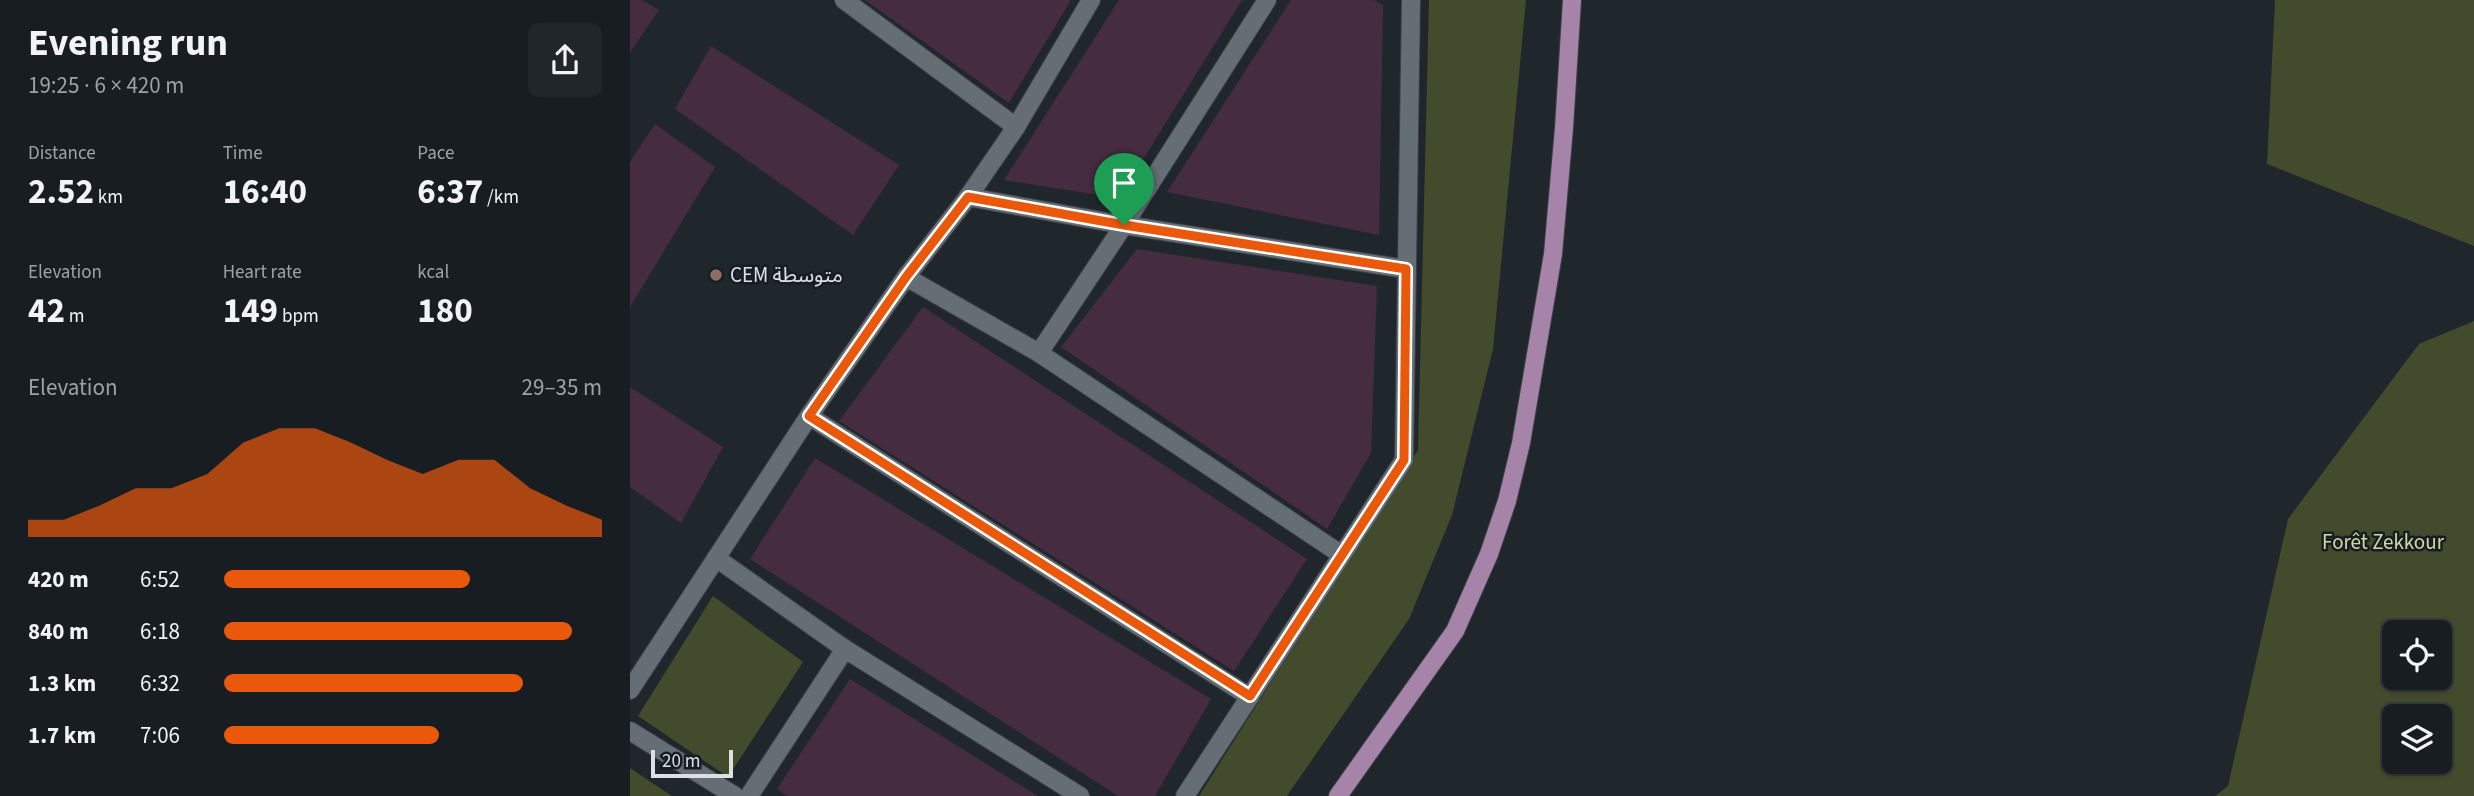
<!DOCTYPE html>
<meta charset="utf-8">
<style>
body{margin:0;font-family:"Source Sans 3","Noto Sans Arabic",sans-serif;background:#20262a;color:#f1f3f6;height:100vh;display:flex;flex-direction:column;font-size:26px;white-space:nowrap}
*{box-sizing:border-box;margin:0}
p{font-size:23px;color:#9ea2a5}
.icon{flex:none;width:38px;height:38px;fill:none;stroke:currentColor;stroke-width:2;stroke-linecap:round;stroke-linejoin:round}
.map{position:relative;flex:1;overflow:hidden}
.drawer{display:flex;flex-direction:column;background:#171d21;width:630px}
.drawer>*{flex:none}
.buttons{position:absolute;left:1752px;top:620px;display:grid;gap:14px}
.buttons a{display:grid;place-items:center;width:70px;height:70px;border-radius:10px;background:#171d21;box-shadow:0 2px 5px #0004,0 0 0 2px #363b3f;font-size:35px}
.scale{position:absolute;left:21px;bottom:18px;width:82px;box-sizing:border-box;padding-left:7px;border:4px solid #dce0e5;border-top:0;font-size:19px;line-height:24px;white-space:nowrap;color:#dce0e5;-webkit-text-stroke:5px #161d23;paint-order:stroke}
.pin{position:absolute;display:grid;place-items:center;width:60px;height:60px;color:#fff;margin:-72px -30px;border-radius:50% 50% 50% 0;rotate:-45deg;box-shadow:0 0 7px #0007}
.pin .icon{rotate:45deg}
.round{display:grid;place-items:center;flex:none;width:74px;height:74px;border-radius:10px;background:#20262a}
.summary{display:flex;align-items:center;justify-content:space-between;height:119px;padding:0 28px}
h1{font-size:38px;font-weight:700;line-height:52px}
.metrics{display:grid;grid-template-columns:repeat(3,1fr);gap:10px;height:119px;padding:7px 28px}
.metrics div{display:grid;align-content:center}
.metrics b{font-size:35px;font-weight:700}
.metrics small{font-size:19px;font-weight:400}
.metrics p{font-size:19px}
.chart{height:196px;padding:14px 28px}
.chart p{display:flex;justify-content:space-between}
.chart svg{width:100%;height:126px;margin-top:7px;fill:#ea580c;opacity:.7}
ul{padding:0 28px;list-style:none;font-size:23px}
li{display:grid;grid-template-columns:112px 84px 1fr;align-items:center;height:52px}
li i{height:18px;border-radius:9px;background:#ea580c}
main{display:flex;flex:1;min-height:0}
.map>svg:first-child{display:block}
.green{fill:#434b2d;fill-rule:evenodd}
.building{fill:#452c41}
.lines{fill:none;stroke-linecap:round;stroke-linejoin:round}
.minor-casing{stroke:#3c4147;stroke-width:20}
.major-casing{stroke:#3c4147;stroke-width:20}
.minor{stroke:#656e75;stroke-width:18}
.major{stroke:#a684a9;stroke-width:18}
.route-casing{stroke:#fff;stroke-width:14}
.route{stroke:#ea580c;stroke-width:9}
.education-dot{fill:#8d6e63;stroke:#161d23;stroke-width:2.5}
.labels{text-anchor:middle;stroke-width:5;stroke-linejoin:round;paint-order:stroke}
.poi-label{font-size:21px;fill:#dce0e5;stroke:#161d23;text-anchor:start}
.park-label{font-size:21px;fill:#cbdba1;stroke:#161d23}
</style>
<main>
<section class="drawer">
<div class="summary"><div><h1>Evening run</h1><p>19:25 · 6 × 420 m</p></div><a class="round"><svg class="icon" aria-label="share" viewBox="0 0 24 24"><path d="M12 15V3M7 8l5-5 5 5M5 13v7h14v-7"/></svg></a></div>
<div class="metrics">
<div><p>Distance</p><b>2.52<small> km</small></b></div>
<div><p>Time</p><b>16:40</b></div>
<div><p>Pace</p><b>6:37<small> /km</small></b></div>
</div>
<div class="metrics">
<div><p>Elevation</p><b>42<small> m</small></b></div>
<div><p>Heart rate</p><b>149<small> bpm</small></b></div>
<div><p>kcal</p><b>180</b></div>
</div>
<div class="chart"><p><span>Elevation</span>29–35 m</p>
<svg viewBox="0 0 160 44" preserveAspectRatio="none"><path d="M0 44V38L10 38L20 33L30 27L40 27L50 22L60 11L70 6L80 6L90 11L100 17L110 22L120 17L130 17L140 27L150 33L160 38V44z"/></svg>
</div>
<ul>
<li><b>420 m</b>6:52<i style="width:65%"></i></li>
<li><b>840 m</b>6:18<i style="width:92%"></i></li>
<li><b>1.3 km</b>6:32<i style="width:79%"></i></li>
<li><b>1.7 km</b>7:06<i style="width:57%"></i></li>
</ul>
</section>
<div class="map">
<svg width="1844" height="796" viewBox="0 0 1844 796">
<rect width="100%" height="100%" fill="#1f272c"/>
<g class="green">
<polygon points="799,0 896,0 863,349 822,515 779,619 657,796 569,796 788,450"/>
<polygon points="1645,0 1844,0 1844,246 1637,164"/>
<path d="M1844,321V796H1585L1598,786L1658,519L1789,344ZM1764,632H1810V677H1764ZM1764,716H1810V761H1764Z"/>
<polygon points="83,596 173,662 98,777 8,716"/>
<polygon points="0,768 42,796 0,796"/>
</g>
<g class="building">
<polygon points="0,0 12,0 29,10 0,52"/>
<polygon points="235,0 441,0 379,103"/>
<polygon points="489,0 612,0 489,198 374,180"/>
<polygon points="661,0 744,0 753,5 749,235 537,192"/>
<polygon points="81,46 269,165 223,235 45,109"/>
<polygon points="25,124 85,167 0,307 0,162"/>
<polygon points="507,249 747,286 741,453 697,529 431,347"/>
<polygon points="293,307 677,559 604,671 209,421"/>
<polygon points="0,387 93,447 51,523 0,487"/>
<polygon points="185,458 581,699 525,796 488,796 120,559"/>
<polygon points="220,679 408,796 157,796 147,789"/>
</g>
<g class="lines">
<defs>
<g id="minor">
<polyline points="214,0 386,127"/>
<polyline points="338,197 494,225 776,269"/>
<polyline points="276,277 409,353 712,555"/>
<polyline points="409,353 494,225 637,0"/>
<polyline points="179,416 620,697"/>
<polyline points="86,558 215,649 450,796"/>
<polyline points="0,690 179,416 276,277 338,197 386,127 461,0"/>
<polyline points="0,731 105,796"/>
<polyline points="119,796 215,649"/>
<polyline points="555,796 774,460 781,0"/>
</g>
<polyline id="major" points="708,796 825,631 859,554 877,501 891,443 923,254 934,128 942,0"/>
</defs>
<use href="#minor" class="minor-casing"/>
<use href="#major" class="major-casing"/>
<use href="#minor" class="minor"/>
<use href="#major" class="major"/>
</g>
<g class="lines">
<defs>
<polygon id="route" points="338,197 494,225 776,269 774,460 620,696 179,416 276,277"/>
</defs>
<use href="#route" class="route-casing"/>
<use href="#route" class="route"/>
</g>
<circle class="education-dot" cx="86" cy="275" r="7"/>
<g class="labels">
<g class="poi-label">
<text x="100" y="282">CEM متوسطة</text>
</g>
<g class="park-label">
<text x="1753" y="549">Forêt Zekkour</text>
</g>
</g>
</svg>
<div class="buttons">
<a><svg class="icon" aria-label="locate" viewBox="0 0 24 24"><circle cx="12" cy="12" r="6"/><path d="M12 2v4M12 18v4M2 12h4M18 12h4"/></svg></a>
<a><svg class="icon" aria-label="layers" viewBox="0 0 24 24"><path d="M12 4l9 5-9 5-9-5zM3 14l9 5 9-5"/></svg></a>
</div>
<div class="scale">20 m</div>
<div class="pin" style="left:494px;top:225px;background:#1e9e55"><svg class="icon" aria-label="arrive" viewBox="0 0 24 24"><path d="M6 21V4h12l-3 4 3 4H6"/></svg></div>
</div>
</main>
